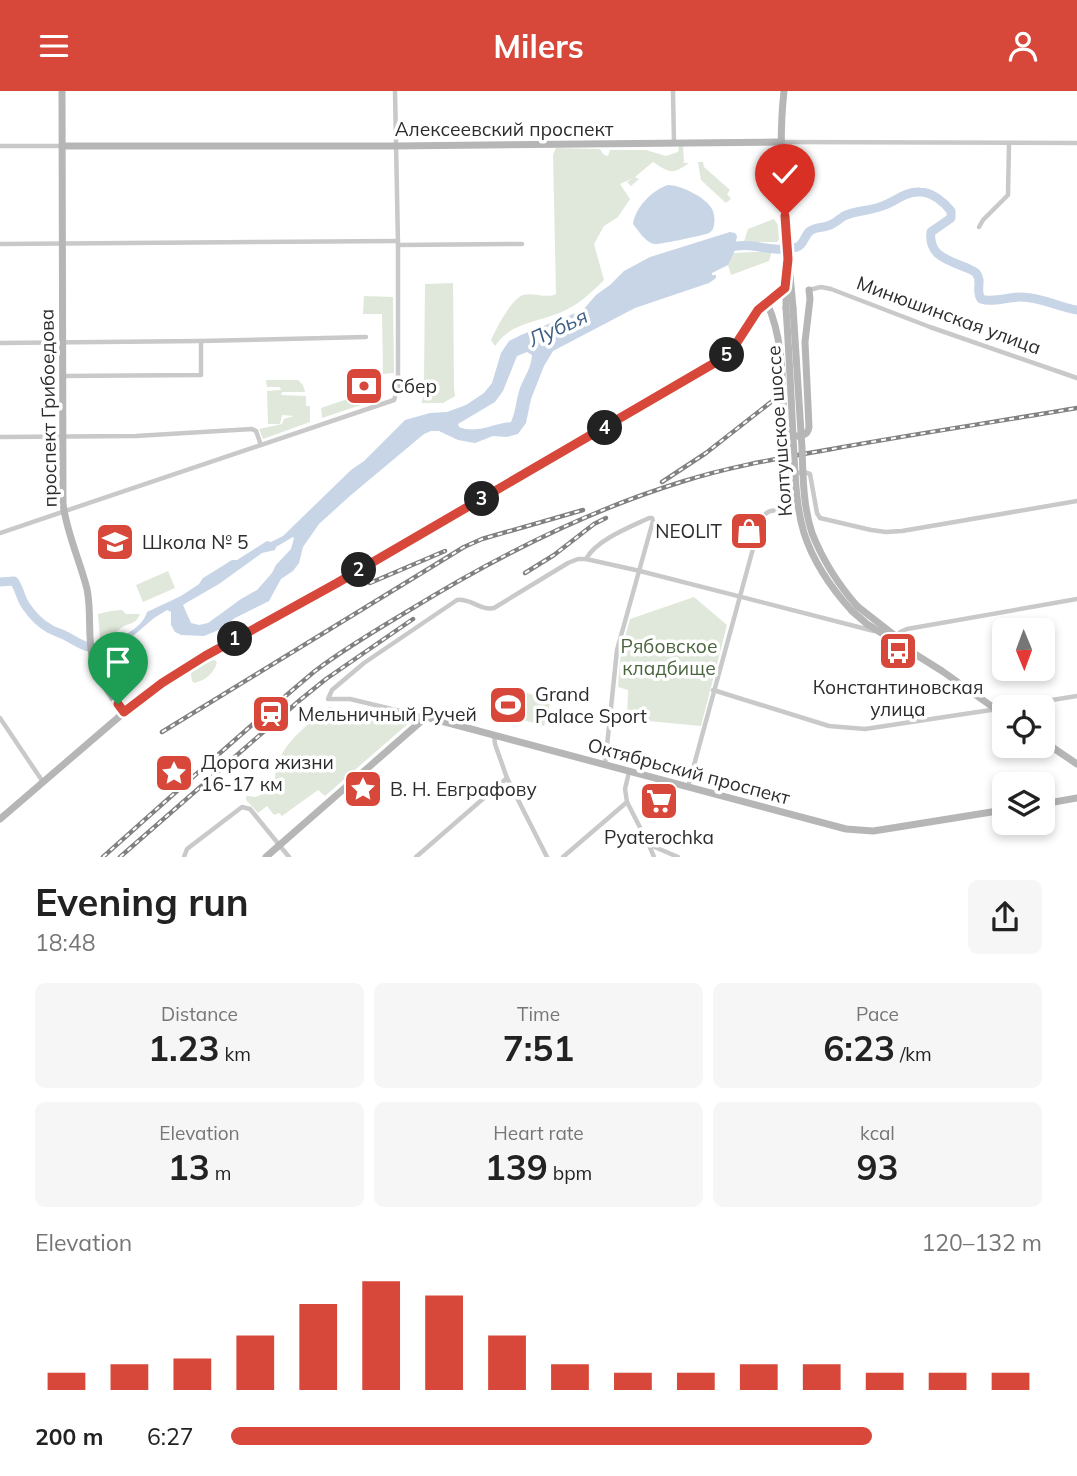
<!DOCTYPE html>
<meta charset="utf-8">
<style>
body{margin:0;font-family:Mulish,sans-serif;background:#f6f6f6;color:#222;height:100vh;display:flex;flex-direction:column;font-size:26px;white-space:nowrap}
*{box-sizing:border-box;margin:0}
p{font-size:23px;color:#767676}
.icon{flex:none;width:38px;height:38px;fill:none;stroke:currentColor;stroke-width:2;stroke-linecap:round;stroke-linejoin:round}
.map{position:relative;height:766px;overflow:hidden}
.drawer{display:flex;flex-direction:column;background:#fff;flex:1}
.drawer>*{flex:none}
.needle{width:46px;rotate:179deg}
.buttons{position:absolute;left:992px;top:527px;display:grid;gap:14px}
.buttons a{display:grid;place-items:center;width:63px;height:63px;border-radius:10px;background:#fff;box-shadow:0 4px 10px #0003;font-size:35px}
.pin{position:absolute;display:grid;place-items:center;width:60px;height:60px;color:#fff;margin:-72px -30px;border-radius:50% 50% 50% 0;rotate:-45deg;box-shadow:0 0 7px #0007}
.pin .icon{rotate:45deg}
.km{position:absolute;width:35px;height:35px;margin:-18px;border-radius:50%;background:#222;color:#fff;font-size:19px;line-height:35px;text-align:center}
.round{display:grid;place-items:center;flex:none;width:74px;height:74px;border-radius:10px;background:#f6f6f6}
.headline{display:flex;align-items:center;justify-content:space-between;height:119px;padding:0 35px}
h1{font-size:38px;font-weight:700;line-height:52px}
.stats{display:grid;grid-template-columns:repeat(3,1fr);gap:10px;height:119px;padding:7px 35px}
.stats div{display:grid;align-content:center;border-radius:10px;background:#f6f6f6;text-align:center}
.stats b{font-size:35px;font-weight:700}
.stats small{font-size:19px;font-weight:400}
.stats p{font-size:19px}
.chart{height:196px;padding:14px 35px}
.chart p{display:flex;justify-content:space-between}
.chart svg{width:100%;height:126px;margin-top:7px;stroke:#d7483a;stroke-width:6}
ul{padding:0 35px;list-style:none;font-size:23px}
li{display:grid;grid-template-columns:112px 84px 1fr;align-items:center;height:52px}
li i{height:18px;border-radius:9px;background:#d7483a}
header{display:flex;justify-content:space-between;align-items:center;height:91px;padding:0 35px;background:#d7483a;color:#fff;font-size:32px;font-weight:700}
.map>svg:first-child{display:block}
.green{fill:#dfe8da}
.water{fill:#c7d5e7;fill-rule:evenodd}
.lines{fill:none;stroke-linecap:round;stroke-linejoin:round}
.river{stroke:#c7d5e7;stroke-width:9}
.street{stroke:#c9c9c9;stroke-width:4.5}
.secondary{stroke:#b6b6b6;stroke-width:7}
.rail-casing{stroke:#818181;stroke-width:4.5}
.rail{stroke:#fff;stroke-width:2;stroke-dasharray:5;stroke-linecap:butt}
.secondary-bridge{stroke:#b6b6b6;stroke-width:7}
.route-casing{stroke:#fff;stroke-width:14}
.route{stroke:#d7483a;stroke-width:9}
.labels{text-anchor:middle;stroke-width:7;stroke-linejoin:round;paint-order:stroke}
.street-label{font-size:19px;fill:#2c2c2c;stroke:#fff}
.poi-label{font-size:19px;fill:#2c2c2c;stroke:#fff;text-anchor:start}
.park-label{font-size:19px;fill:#49633d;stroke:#fff}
.water-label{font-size:21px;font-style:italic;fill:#416087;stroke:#fff}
</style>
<header><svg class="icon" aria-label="menu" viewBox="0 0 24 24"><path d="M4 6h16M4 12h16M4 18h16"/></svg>Milers<svg class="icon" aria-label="person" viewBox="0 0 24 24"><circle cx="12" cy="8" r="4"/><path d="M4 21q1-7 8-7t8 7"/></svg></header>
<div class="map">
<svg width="1077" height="766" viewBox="0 0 1077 766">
<rect width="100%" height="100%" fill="#fff"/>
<g class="green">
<path d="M679,55H683L684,72H689C672,84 670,82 653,71L635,86L639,88L631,95L627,91L633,87L620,93L630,108L618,126L604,135L594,153L604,189C590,203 577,215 559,222C535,232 510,232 495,255L491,249C496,238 511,208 523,204C534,201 546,208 556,203L553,64L556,57L600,58L604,64L608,65L610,59H646L666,65L678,61Z"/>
<polygon points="703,71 704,76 730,99 727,103 731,108 726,112 701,89 698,71"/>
<polygon points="774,128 778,134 779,149 777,151 744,151 748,138"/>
<polygon points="772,160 769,170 731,184 728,174 734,162"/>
<polygon points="453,192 454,296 455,305 443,312 422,312 424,291 425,193"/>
<polygon points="364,205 393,206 394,282 383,283 382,223 363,223"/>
<polygon points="266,289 298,289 303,294 305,301 282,301 281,304 306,305 306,315 310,315 310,331 263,348 259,338 282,333 284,328 294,325 282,324 280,333 268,333 267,300 281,299 280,296 267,296"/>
<polygon points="371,300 376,309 322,327 321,317"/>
<polygon points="168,480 175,497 143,511 136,494"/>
<polygon points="694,506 727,534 701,635 627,628 628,599 618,596 621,560 630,528"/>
<path d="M122,519L126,523H140C135,535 129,531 121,537C112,543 114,550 100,547L98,523L111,520Z"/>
<path d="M213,569H215L217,572C213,583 206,589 194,592L192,590L191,583L193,579Z"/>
<polygon points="527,602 551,609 544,635 520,628"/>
<path d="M329,616H333L335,624L342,629L350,628L351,624L367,620L410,627V631L325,705L318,699L282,725L279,722L274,724L267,715L258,722L246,709V706L247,705L256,706L262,703L263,697L275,687C278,653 305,637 329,616Z"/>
</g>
<g class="water">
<path d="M668,94C681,94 708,107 713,120C715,126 715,132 713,138C712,139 711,141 709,142C705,144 658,154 654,153C646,152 638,139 633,133C635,117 652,99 668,94Z"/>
<path d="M730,141L735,142L737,145L734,162L728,174L712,182V184H716V187L709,192L635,217L553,260L544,275L531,308L526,332L518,343L507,346L493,345L475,352L458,349L439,340H431L424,343L351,404L319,433L303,456L299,472L293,480L281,488L269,510L235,527L221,538L204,545L181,544L175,541L171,534V521L167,519L154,527L133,545L97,560V553C115,550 142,539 147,521L181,505L199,493L203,487L232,469H237L267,450L271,451L283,445L351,379L364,370L405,329L430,322L447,321L466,314L484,302L492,292L501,262L509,250L521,244L583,219L596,204L610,194L624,180L650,166ZM527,261L532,264C531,278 525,284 520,297C516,309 516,320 511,331C492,333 478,343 459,336L458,333L495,311L503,300L517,265ZM293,446L294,447L291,458L276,474L272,482L257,499L241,508L208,532L199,534L191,532L183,514L186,512L219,493L262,462L275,459L276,456Z"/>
</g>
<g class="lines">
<g class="river">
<path d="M727,158C748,148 774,164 797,156C804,154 804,145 810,140C815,136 824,137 830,134C835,132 839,128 844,125C856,119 872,120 885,114C897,109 907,100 920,101C932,101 944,111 951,120V127L931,141C928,165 948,169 967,177C969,178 974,180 976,182C983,190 975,199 981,208C993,212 1008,206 1021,206C1041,206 1058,216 1077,219"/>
<path d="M0,491L14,490C20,498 20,507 26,515C32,524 41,533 50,538C55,541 61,542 66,545C83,554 87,560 107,554"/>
</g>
<g class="street">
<polyline points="673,0 674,52"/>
<polyline points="781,51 1077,52"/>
<polyline points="0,55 61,55"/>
<polyline points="979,136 983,129 1008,104 1009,52"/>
<polyline points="0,153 398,150"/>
<polyline points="398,154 522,153"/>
<polyline points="809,199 821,196 831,198 930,236 1077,287"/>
<polyline points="0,252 201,250 366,246"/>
<polyline points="62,285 201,284 201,250"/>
<polyline points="0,346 136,345 252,338 256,340 261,354"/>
<polyline points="0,442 394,309 398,297 398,154 395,0"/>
<polyline points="586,468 640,480 874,540"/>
<polyline points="899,546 900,541 907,538 1077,508"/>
<polyline points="713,599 829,635 865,638 1004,617"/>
<polyline points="1009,616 1077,605"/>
<path d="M425,626L350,608H328L332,599L364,572L457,509C471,507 480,520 494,517L568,472L578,468H586C596,449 630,436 649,427H652L653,430L617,559L605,674"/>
<polyline points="0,627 43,691"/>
<polyline points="494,644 495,653 507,687 547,766"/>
<polyline points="629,681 625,698 627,711 649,754 654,766"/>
<path d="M688,696L760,432C767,414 775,423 787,416L789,410L787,388L790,383L804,381L810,383L817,422L820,427L871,439L886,441L902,440L1077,410"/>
<polyline points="650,754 678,766"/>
<polyline points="184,766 187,758 242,716 250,718 289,766"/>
<polyline points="416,766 507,687"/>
<polyline points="563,766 627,711"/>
</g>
<g class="secondary">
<path d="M62,0L63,413C67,443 80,470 87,498C92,522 87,547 93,569C98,588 112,606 124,621"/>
<path d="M784,0C776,72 787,145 793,217"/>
<polyline points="62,55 395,55 781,51"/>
<polyline points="786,196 786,217"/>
<path d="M767,212C785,251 782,297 784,338L789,344C798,346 808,346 809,336L805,251L810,208L809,199"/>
<polyline points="857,515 912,558"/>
<polyline points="852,520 867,533 942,580 1004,624"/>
<polyline points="1043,650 1077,673"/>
<polyline points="1043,713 1077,707"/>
<polyline points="0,728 134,613 181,580 337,492 713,274 723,267 734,256 758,220 781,201 786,194"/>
<polyline points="266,766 426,626 846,738 873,740 886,738 1004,719"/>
</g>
<defs>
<g id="rail">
<polyline points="662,391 706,362 771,311"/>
<polyline points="525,482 554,464 594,433 606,427"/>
<polyline points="370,492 445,460"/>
<polyline points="162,641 464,456 482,448 583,419"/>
<path d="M103,766C150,724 197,682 244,641C267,621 291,600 315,580C344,558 376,539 408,520C494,467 584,421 681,391C731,375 781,367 832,358C914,343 995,331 1077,317"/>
<polyline points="120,766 300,609 326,588 413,528"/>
</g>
</defs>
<use href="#rail" class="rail-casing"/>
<use href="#rail" class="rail"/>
<g class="secondary-bridge">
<path d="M786,217C789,260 791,303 793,346C795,378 795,412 804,442C814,473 831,497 852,520"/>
<path d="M793,217C796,263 799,310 802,357C803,385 803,415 812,442C823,470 837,492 857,515"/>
</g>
</g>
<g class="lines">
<defs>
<polyline id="route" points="118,613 124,621 162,592 205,565 337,492 723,267 734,256 758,219 785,197 788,168 785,125"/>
</defs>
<use href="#route" class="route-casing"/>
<use href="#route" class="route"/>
</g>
<defs>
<symbol id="bank-square" viewBox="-11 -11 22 22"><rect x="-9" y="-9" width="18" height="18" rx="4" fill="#d7483a" stroke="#fff"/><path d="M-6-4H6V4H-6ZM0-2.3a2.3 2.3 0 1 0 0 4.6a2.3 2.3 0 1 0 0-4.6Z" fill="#fff"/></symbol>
<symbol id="shop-square" viewBox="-11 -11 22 22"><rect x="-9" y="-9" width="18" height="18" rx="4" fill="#d7483a" stroke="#fff"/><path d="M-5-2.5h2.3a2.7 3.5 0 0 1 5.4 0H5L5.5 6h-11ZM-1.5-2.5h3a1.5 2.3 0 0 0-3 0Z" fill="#fff"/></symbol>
<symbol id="school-square" viewBox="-11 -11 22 22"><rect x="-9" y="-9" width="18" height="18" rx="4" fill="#d7483a" stroke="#fff"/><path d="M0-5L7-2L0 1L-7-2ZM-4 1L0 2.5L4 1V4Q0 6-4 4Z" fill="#fff"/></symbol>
<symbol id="bus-square" viewBox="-11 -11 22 22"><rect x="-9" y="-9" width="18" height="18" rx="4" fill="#d7483a" stroke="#fff"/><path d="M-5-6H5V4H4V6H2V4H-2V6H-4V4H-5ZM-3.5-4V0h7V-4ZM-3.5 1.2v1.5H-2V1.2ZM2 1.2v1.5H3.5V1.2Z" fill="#fff"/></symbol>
<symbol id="stadium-square" viewBox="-11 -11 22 22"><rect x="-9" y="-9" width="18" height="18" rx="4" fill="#d7483a" stroke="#fff"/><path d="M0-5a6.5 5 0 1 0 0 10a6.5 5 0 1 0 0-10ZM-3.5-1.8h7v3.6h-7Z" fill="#fff"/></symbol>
<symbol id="station-square" viewBox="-11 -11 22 22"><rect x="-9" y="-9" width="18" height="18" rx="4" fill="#d7483a" stroke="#fff"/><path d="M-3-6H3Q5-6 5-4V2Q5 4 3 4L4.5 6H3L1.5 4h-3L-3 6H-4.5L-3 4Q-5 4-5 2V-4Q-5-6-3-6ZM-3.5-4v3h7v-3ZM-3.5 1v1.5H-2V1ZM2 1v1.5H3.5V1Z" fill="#fff"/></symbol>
<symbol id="sight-square" viewBox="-11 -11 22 22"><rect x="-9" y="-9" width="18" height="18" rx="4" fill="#d7483a" stroke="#fff"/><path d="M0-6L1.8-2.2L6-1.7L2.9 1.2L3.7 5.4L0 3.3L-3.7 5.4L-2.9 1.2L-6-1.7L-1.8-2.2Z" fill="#fff"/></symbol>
<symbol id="supermarket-square" viewBox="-11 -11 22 22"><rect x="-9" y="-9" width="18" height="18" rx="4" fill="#d7483a" stroke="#fff"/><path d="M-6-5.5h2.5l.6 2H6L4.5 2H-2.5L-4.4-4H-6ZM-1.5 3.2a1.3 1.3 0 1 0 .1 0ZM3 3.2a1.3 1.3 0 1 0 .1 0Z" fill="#fff"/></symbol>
</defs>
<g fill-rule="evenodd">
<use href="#bank-square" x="342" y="273" width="44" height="44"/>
<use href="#shop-square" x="727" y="418" width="44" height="44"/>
<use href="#school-square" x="93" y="429" width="44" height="44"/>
<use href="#bus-square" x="876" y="538" width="44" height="44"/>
<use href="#stadium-square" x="486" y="592" width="44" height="44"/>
<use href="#station-square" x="249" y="601" width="44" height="44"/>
<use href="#sight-square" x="152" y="660" width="44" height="44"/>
<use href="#sight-square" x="341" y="676" width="44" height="44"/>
<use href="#supermarket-square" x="637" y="688" width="44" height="44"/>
</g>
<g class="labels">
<g class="street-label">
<text x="504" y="45">Алексеевский проспект</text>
<text transform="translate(949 224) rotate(20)" y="7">Минюшинская улица</text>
<text transform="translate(48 317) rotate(-91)" y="7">проспект Грибоедова</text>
<text transform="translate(779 340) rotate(-94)" y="7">Колтушское шоссе</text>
<text transform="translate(689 680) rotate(15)" y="7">Октябрьский проспект</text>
</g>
<g class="poi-label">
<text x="391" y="302">Сбер</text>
<text x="722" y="447" text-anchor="end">NEOLIT</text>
<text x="142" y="458">Школа № 5</text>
<text x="898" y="603" text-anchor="middle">Константиновская<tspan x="898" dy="22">улица</tspan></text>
<text x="535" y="610">Grand<tspan x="535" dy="22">Palace Sport</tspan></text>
<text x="298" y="630">Мельничный Ручей</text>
<text x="201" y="678">Дорога жизни<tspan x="201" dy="22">16-17 км</tspan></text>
<text x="390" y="705">В. Н. Евграфову</text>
<text x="659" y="753" text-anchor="middle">Pyaterochka</text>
</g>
<g class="park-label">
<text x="669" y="562">Рябовское<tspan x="669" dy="22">кладбище</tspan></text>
</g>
<g class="water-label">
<text transform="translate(558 237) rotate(-25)" y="7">Лубья</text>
</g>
</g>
</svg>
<div class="buttons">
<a><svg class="needle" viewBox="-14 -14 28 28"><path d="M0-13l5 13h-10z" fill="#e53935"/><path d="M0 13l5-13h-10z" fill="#767676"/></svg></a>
<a><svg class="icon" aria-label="locate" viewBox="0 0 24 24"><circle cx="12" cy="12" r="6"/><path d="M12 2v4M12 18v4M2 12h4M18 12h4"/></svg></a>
<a><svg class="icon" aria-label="layers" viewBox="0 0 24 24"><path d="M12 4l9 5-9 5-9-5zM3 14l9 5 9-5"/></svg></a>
</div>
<div class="pin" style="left:118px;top:613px;background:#1e9e55"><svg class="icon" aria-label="arrive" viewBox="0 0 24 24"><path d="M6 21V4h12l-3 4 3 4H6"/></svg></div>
<div class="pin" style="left:785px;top:125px;background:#d93025"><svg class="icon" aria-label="check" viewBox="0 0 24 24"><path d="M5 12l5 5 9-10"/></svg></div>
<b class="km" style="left:235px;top:548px">1</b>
<b class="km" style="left:359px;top:479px">2</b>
<b class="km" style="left:482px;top:408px">3</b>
<b class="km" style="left:605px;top:337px">4</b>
<b class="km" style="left:727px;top:264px">5</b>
</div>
<section class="drawer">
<div class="headline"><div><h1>Evening run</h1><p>18:48</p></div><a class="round"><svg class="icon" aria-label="share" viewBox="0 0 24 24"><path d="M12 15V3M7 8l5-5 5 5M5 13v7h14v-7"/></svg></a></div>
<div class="stats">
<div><p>Distance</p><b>1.23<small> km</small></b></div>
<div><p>Time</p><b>7:51</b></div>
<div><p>Pace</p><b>6:23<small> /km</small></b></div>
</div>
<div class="stats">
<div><p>Elevation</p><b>13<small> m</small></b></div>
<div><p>Heart rate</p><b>139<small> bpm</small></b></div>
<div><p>kcal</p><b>93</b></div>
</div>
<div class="chart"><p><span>Elevation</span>120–132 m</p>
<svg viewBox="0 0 160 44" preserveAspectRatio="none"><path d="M5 44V38M15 44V35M25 44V33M35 44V25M45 44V14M55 44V6M65 44V11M75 44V25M85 44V35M95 44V38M105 44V38M115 44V35M125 44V35M135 44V38M145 44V38M155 44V38"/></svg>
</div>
<ul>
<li><b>200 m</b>6:27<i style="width:79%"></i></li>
</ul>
</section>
